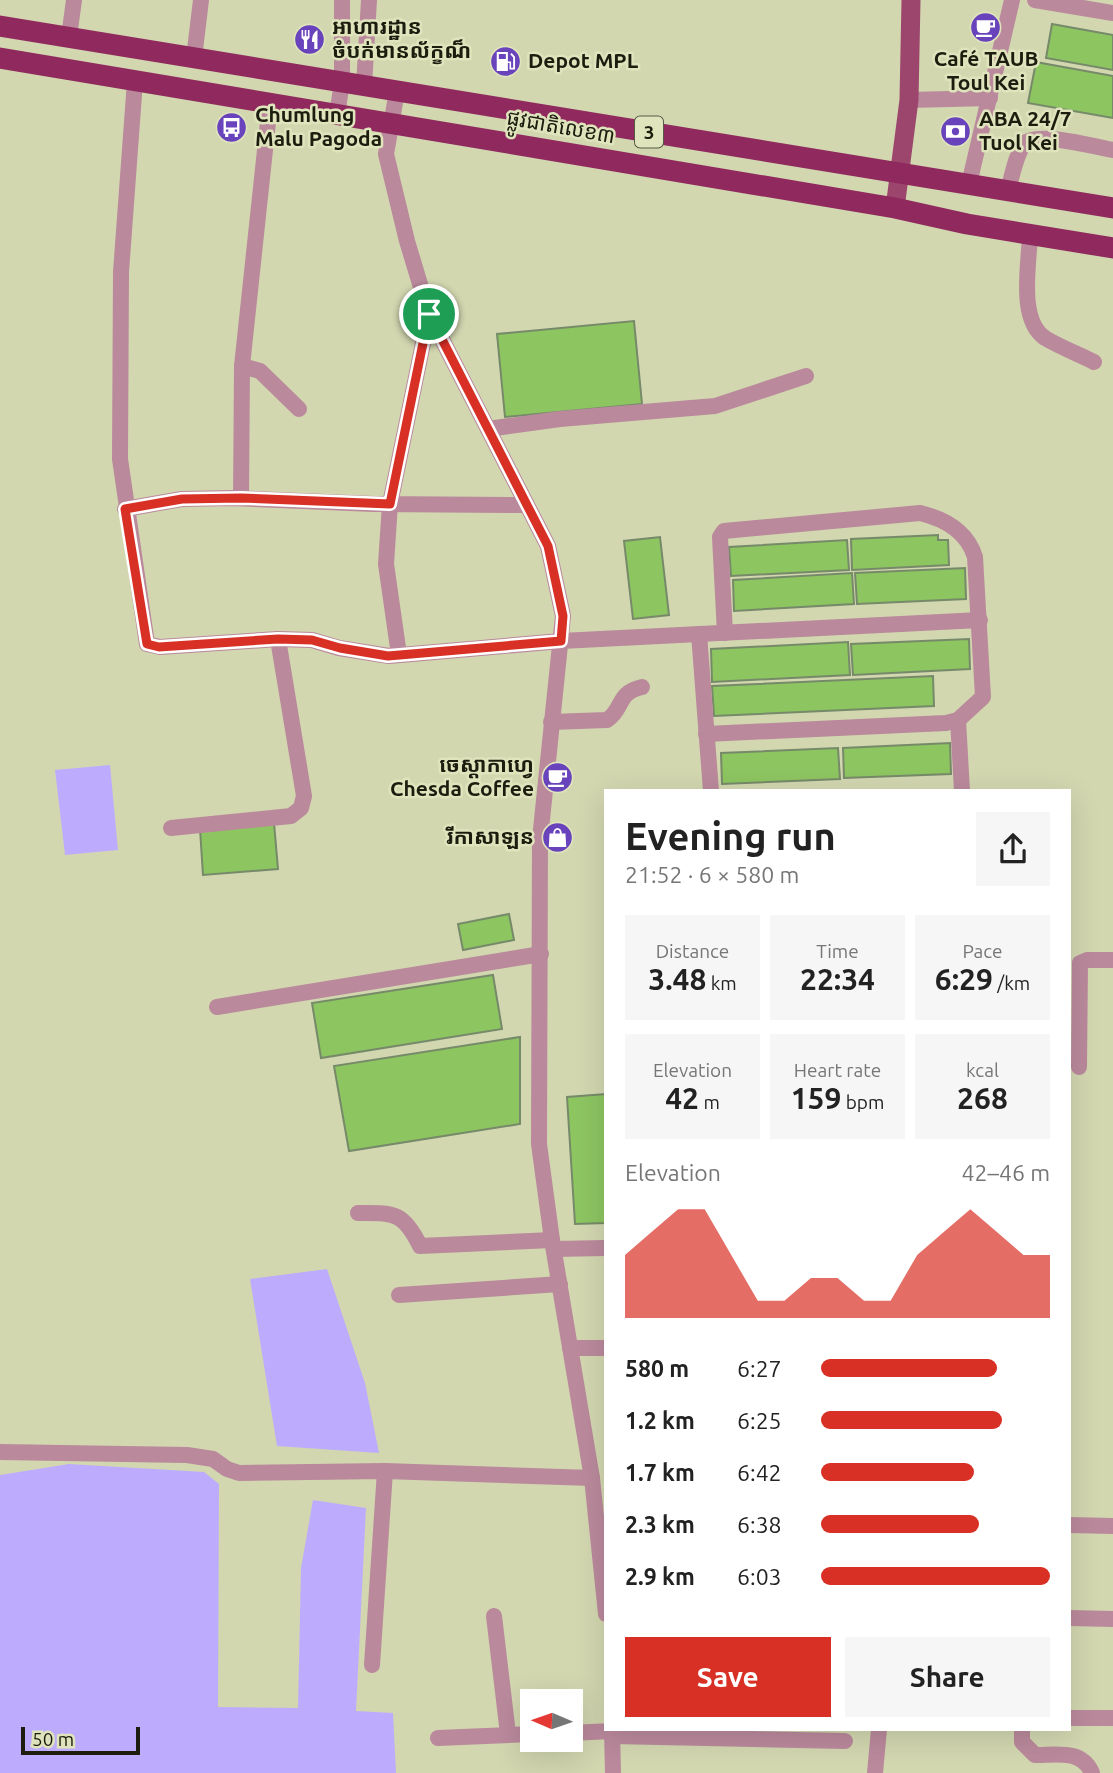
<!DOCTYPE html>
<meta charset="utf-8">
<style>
body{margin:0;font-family:Ubuntu,"Noto Sans Khmer",sans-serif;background:#f6f6f6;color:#222;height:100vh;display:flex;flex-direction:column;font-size:26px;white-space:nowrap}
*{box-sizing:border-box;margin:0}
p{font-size:23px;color:#767676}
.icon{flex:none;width:38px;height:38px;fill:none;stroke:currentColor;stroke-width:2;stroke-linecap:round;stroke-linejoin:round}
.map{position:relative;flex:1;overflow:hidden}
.panel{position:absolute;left:604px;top:789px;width:467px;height:942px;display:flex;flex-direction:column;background:#fff;border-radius:0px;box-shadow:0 7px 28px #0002}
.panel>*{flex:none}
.needle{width:46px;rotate:272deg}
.controls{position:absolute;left:520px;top:1689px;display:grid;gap:14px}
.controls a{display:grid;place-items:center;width:63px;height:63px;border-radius:0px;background:#fff;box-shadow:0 7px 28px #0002;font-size:35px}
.scale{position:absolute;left:21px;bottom:18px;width:119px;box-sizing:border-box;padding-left:7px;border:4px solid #1c1d0f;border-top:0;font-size:19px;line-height:24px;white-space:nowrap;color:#1c1d0f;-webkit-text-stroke:5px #dfe4bc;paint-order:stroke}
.pin{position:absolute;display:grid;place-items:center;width:60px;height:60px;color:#fff;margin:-30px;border:4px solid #fff;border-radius:50%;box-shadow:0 2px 7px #0007}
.round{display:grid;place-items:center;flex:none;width:74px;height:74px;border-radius:0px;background:#f6f6f6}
.head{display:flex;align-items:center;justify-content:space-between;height:119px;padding:0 21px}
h1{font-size:38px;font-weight:600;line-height:52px}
.metrics{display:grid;grid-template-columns:repeat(3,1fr);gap:10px;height:119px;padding:7px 21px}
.metrics div{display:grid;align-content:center;border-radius:0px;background:#f6f6f6;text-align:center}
.metrics b{font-size:30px;font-weight:600}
.metrics small{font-size:19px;font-weight:400}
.metrics p{font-size:19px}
.chart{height:196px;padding:14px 21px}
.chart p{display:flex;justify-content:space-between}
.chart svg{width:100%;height:126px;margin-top:7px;fill:#d93025;opacity:.7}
.cta{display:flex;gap:14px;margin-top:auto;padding:14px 21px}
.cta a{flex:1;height:80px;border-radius:0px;background:#d93025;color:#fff;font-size:28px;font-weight:600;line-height:80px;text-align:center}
.cta a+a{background:#f6f6f6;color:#222}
ul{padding:0 21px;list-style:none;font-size:23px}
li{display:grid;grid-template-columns:112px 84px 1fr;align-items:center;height:52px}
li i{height:18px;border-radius:9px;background:#d93025}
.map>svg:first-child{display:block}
.water{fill:#bdacfe}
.building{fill:#8dc561;stroke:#768a69;stroke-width:2}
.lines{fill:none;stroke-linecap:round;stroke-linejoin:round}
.minor{stroke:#ba899c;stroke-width:16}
.major{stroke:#9c466e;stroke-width:19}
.highway{stroke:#902a5e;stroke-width:21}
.route-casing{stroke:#fff;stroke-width:14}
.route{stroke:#d93025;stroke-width:9}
.labels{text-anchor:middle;stroke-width:5;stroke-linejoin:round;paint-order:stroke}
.shield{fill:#dfe4bc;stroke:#565943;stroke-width:2}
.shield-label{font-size:19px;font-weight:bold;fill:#1c1d0f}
.poi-label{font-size:21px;font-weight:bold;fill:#1c1d0f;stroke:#dfe4bc;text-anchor:start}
.street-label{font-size:21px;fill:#1c1d0f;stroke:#dfe4bc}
</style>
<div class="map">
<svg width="1113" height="1773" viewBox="0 0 1113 1773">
<rect width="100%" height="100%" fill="#d2d7b0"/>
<g class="water">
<polygon points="110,765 118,850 65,855 55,770"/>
<polygon points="327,1269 365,1383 379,1453 277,1446 250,1279"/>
<polygon points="69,1464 204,1472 219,1484 218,1707 298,1708 301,1568 313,1500 366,1508 356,1711 393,1713 396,1773 0,1773 0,1475"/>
</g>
<g class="building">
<polygon points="1052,24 1113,35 1113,70 1046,58"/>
<polygon points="1036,62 1113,76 1113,118 1028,103"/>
<polygon points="634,321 642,404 505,417 497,334"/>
<polygon points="938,535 938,540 948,540 949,565 852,570 851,539"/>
<polygon points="660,537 669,615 633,619 624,541"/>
<polygon points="847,540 849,570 731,576 729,547"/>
<polygon points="965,568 966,599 857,604 855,573"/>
<polygon points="852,573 854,604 734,611 733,580"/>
<polygon points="969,639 970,669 853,675 851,644"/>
<polygon points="848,642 850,675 712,682 711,649"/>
<polygon points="933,676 934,706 714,716 712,686"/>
<polygon points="950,743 951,774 844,778 843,748"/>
<polygon points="838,748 840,779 722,784 721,753"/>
<polygon points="274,823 278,869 203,875 200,829"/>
<polygon points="509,914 514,940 463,950 458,924"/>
<polygon points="493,975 502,1029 321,1058 312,1003"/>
<polygon points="520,1037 520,1124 349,1151 334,1066"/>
<polygon points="606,1094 606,1223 575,1224 567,1097"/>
</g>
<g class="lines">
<g class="minor">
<polyline points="1035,0 1113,13"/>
<polyline points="69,37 74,0"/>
<polyline points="194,58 201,0"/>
<polyline points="135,81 121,272 120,459 147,644 160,647 278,639 312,640 339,648 389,656 561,641 980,620"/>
<polyline points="364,86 369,0"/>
<polyline points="397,91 386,154 407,241 429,314 548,546 563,616 540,839 539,1144 552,1240 592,1478 606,1614"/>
<polyline points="909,100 990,98"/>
<polyline points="337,115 342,82 342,0"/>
<polyline points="969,184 1012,0"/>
<path d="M1008,190C1012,177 1016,153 1025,143C1037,131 1096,147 1113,150"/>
<path d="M1030,235C1029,264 1018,320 1045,338C1060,347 1078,354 1094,362"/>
<polyline points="242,366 260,371 299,409"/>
<polyline points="488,429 560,419 715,406 806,376"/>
<polyline points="241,498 242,366 270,103"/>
<polyline points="125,509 182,499 232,498 373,504 524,505"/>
<polyline points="699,634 711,791"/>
<polyline points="399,655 386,564 390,504 429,314"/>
<polyline points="958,720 962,791"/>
<path d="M551,722L607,720C624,709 616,693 642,687"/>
<path d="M706,734L946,723L958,720L983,697L975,557C967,531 945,519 920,513L724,531L720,537L725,633"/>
<polyline points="171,828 291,816 301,808 304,796 278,639"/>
<polyline points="217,1007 541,954"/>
<polyline points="1079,1067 1080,963 1087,960 1113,960"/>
<path d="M358,1213C393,1213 403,1211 420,1246L552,1240"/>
<polyline points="554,1249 606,1248"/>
<polyline points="399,1295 560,1284"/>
<polyline points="570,1348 606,1348"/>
<polyline points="0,1452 187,1455 213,1459 227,1469 239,1473 385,1471 592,1478"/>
<polyline points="1069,1525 1113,1526"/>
<polyline points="494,1616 508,1734"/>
<polyline points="1069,1618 1113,1619"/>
<polyline points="372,1665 385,1471"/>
<polyline points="1069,1718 1113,1718"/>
<polyline points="612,1729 613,1773"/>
<path d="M1022,1729V1742L1035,1755C1056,1755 1082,1749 1092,1773"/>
<polyline points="570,1733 612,1731"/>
<polyline points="612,1736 845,1741"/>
<polyline points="438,1738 532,1734"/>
<polyline points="875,1773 879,1729"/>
</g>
<polyline class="major" points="895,208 909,100 911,0"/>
<g class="highway">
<polyline points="0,26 1113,208"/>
<polyline points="0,58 895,208 967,224 1113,248"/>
</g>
</g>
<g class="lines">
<defs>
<polygon id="route" points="429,314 548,546 563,616 561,641 388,656 340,648 312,640 278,639 159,647 147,644 125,509 182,499 241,498 390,504"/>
</defs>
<use href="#route" class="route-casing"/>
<use href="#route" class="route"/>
</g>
<defs>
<symbol id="cafe-disc" viewBox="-11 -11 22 22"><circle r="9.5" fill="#6943bb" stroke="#dfe4bc"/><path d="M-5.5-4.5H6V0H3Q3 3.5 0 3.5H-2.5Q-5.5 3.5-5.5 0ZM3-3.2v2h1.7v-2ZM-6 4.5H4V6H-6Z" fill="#fff"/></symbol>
<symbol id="restaurant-disc" viewBox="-11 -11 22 22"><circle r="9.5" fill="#6943bb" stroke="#dfe4bc"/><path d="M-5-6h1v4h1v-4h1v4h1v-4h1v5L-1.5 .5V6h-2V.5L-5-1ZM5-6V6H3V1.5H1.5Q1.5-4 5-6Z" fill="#fff"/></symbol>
<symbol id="fuel-disc" viewBox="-11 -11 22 22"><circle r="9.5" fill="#6943bb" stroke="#dfe4bc"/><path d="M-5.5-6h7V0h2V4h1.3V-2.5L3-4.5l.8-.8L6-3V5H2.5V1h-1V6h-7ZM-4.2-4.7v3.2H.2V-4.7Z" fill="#fff"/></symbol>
<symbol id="bus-disc" viewBox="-11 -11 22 22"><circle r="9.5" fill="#6943bb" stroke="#dfe4bc"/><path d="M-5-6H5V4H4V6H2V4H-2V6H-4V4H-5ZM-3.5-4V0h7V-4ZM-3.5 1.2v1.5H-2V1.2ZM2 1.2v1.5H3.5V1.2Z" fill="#fff"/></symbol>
<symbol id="bank-disc" viewBox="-11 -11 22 22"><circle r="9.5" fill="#6943bb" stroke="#dfe4bc"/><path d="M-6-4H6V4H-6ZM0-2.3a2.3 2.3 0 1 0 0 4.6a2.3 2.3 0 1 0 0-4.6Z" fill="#fff"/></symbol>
<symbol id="shop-disc" viewBox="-11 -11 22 22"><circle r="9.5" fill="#6943bb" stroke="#dfe4bc"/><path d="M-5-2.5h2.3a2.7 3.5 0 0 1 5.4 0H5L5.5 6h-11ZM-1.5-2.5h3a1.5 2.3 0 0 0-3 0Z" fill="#fff"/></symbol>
</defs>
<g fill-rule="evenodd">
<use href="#cafe-disc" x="968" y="10" width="35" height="35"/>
<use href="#restaurant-disc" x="292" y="22" width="35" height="35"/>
<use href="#fuel-disc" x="488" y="44" width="35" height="35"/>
<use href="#bus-disc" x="214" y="110" width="35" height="35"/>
<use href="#bank-disc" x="938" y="114" width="35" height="35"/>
<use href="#cafe-disc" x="540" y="760" width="35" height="35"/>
<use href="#shop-disc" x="540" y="820" width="35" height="35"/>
</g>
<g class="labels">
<rect class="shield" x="635" y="116.5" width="28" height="31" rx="5"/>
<g class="shield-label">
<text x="649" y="139">3</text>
</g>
<g class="poi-label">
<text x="332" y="34">អាហារដ្ឋាន<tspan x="332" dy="24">ចំបក់មានល័ក្ខណ៏</tspan></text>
<text x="986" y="66" text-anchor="middle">Café TAUB<tspan x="986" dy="24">Toul Kei</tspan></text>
<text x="528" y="68">Depot MPL</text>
<text x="255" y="122">Chumlung<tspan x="255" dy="24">Malu Pagoda</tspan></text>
<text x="979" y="126">ABA 24/7<tspan x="979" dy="24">Tuol Kei</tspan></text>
<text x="534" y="772" text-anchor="end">ចេស្ដាកាហ្វេ<tspan x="534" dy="24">Chesda Coffee</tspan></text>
<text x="534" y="844" text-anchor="end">រីកាសាឡន</text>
</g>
<g class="street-label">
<text transform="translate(561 127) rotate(10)" y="7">ផ្លូវជាតិលេខ៣</text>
</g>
</g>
</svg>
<div class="controls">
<a><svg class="needle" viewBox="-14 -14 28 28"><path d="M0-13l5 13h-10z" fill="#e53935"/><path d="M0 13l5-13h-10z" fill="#767676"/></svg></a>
</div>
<div class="scale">50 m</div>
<div class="pin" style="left:429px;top:314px;background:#1e9e55"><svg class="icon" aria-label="arrive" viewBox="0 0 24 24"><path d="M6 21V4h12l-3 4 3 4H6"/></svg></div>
<section class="panel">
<div class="head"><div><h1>Evening run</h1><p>21:52 · 6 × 580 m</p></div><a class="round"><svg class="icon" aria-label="share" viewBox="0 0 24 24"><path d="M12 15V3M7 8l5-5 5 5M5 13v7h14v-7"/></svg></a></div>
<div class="metrics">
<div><p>Distance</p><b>3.48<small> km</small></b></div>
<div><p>Time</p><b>22:34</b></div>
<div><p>Pace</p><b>6:29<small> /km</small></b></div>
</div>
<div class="metrics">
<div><p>Elevation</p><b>42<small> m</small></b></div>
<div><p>Heart rate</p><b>159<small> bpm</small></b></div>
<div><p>kcal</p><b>268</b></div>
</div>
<div class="chart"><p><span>Elevation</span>42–46 m</p>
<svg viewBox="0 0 160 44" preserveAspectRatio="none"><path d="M0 44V22L10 14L20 6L30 6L40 22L50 38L60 38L70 30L80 30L90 38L100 38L110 22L120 14L130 6L140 14L150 22L160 22V44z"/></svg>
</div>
<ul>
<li><b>580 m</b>6:27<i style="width:77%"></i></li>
<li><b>1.2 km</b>6:25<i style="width:79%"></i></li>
<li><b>1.7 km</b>6:42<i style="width:67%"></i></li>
<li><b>2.3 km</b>6:38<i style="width:69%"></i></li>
<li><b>2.9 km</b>6:03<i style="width:100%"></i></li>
</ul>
<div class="cta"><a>Save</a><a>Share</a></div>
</section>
</div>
